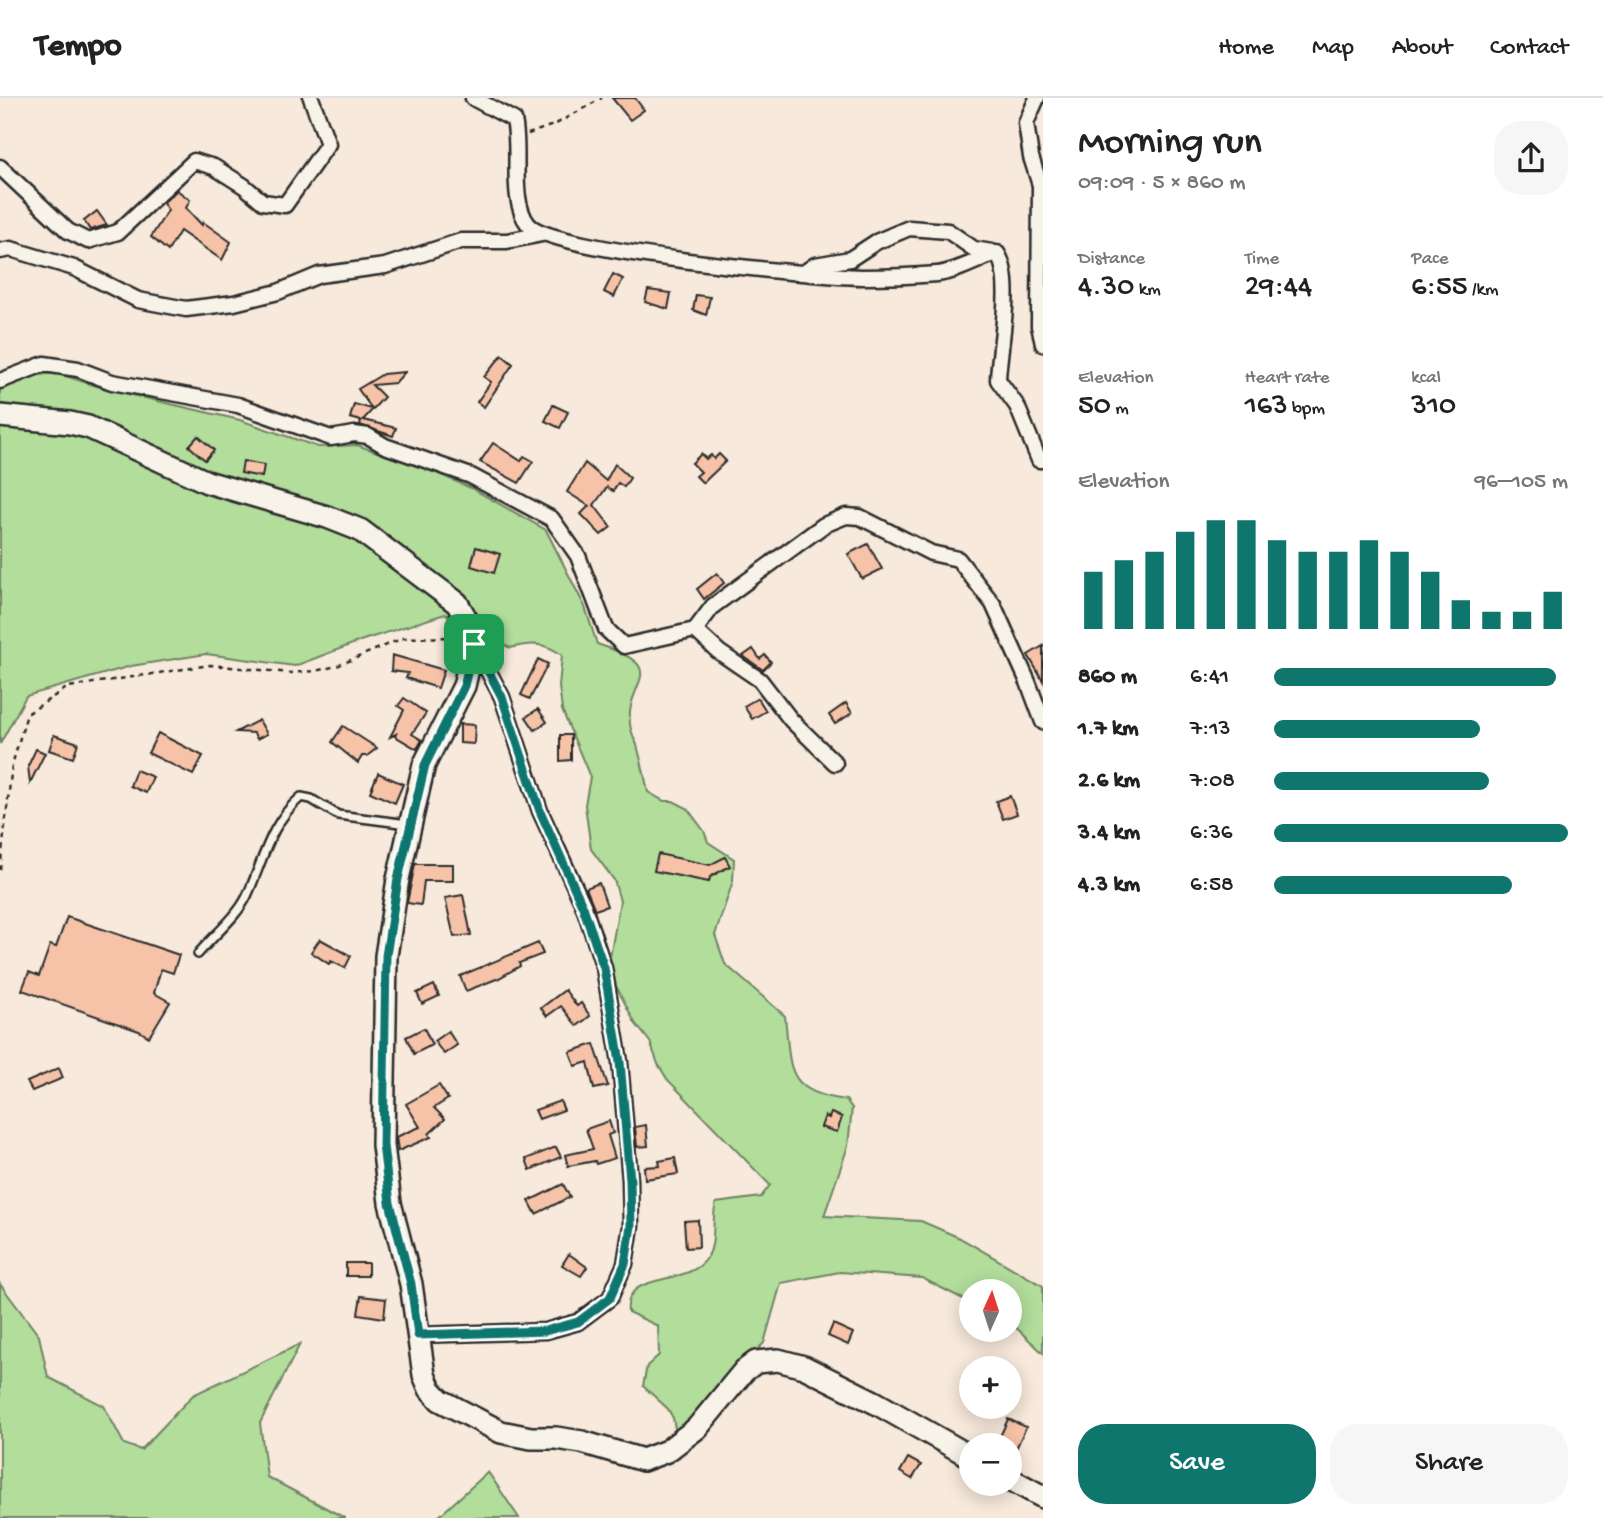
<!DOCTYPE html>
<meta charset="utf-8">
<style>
body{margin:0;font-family:"Gochi Hand",sans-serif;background:#f6f6f6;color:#222;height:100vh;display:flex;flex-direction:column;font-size:26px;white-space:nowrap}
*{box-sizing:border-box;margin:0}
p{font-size:23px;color:#767676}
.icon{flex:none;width:38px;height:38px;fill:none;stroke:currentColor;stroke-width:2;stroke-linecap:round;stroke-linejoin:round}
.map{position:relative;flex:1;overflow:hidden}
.side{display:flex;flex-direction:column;background:#fff;width:560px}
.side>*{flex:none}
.needle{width:46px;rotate:3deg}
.fabs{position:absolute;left:959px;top:1181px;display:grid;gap:14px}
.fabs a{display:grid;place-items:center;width:63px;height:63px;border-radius:50%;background:#fff;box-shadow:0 4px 18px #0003;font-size:35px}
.pin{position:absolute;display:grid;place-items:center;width:60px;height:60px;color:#fff;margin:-30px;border-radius:14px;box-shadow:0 4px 10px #0006}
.round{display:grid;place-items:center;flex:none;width:74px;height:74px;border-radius:28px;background:#f6f6f6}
.headline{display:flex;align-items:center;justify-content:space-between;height:119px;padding:0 35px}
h1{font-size:38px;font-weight:600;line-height:52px}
.metrics{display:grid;grid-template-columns:repeat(3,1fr);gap:10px;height:119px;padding:7px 35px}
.metrics div{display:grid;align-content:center}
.metrics b{font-size:30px;font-weight:600}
.metrics small{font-size:19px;font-weight:400}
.metrics p{font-size:19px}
.chart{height:196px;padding:14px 35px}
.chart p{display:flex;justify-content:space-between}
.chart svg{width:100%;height:126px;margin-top:7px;stroke:#0f766e;stroke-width:6}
.action{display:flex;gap:14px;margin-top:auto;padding:14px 35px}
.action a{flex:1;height:80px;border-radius:28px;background:#0f766e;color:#fff;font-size:28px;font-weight:600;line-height:80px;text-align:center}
.action a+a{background:#f6f6f6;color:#222}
ul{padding:0 35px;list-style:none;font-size:23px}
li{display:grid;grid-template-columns:112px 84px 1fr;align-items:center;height:52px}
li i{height:18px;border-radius:9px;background:#0f766e}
header{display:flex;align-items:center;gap:42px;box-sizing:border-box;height:98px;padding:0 35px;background:#fff;border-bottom:2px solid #e0e0e0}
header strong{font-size:33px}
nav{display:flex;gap:38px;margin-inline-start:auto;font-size:24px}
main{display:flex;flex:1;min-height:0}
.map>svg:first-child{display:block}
.green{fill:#b2dd9b;stroke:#6e8463;stroke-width:2}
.building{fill:#f7c3a8;stroke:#2b2b2b;stroke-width:2}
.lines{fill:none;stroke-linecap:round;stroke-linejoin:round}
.lane-casing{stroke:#2b2b2b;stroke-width:12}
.street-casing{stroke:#2b2b2b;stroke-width:19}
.secondary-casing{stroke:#2b2b2b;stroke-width:26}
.path{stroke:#2b2b2b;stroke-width:2.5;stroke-dasharray:5 5;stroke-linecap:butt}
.lane{stroke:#f7f3e8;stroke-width:7}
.street{stroke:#f7f3e8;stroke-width:14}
.secondary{stroke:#f7f3e8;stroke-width:21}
.route-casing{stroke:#fff;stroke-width:14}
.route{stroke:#0f766e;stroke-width:9}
</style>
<header>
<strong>Tempo</strong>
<nav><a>Home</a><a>Map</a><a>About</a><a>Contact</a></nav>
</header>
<main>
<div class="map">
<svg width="1043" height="1420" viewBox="0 0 1043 1420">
<rect width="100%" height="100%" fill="#f7e9db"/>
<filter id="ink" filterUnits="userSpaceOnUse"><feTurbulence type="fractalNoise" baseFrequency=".0143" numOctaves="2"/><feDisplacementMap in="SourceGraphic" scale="14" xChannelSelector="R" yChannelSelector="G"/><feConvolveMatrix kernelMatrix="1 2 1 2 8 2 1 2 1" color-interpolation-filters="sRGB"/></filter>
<g filter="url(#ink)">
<g class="green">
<path d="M56,275L106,291L240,322L318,349L357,347L434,374L471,390L546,432L585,509L597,546C675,571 625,582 630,626C631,634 634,640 637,647C641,662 645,679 648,694L664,703H673L687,710L704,733L708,744L734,761L733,783L715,837L725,866L785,918C791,971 784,993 846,1002L852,1010L848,1048L824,1118L921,1123L960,1140L1043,1188V1255L1010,1224V1194H971V1205L922,1180L840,1174L781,1185L764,1245L694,1315L680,1357L673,1320L668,1311L643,1288L647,1268L659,1257L658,1228L628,1214C623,1171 688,1190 707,1160C717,1144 711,1122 716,1105L761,1099L770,1087L667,981L658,966L650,944L635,925L616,888L610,859L620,803L614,782L591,751L585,707L590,679L562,612L559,588L562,557C544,544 531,545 510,550L445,516L363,542L295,568L206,556L131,568L26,598L0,646V290L30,278Z"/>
<polygon points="0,1186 39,1238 48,1279 104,1308 124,1346 141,1352 193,1297 300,1246 260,1325 267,1379 345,1420 0,1420"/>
<polygon points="488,1374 519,1420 437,1420"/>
</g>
<g class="building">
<polygon points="612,0 635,0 644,12 630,22"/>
<polygon points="177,92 190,102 186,110 202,127 203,124 231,144 222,162 180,133 168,153 151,139 168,112 163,105"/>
<polygon points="97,113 107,127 90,132 84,123"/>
<polygon points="613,176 623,181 614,199 604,194"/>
<polygon points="648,192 671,195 668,211 645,204"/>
<polygon points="696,197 710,199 706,217 693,212"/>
<polygon points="502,257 513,266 484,309 477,304 491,284 484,279"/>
<polygon points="405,274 395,285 372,287 384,299 363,322 396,330 393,338 360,327 361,323 350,320 354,306 372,311 358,291 383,276"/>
<polygon points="553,307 568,314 560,330 545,323"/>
<polygon points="198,338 214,352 205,362 189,348"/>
<polygon points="493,345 521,363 524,358 533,363 519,385 480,364"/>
<polygon points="701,356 706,361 711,357 714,361 719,356 726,363 703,385 696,378 701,374 692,365"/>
<polygon points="243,363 264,367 262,379 241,375"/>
<polygon points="585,365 606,383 615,366 630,380 624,389 618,385 613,393 607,389 594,407 611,429 601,437 581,416 589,408 567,394"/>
<polygon points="868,446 882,471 862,481 848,456"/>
<polygon points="476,449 500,456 494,475 471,468"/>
<polygon points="717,475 724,485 704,501 697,491"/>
<polygon points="1043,548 1043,583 1028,557"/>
<polygon points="753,551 760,561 765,557 771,564 763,572 743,558"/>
<polygon points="392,557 444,572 438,590 406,580 408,575 391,573"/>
<polygon points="538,561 548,566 530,601 521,597"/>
<polygon points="404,600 426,615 412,636 422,642 417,651 395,638 396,636 390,639 404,612 398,608"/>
<polygon points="758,600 766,613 752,621 744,608"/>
<polygon points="846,605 852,615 835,626 829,617"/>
<polygon points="538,611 547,624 535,632 526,619"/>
<polygon points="259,622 267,636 257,641 254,635 236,634"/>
<polygon points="460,626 475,627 474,646 460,645"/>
<polygon points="343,628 377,650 367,658 362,658 358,665 332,644"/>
<polygon points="158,635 203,658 193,677 148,655"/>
<polygon points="54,637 78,645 73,660 49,652"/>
<polygon points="560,637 571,637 571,662 560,663"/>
<polygon points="36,651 45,655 30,685 28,668"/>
<polygon points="136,672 153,679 146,695 130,688"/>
<polygon points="378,675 403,686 395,705 370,694"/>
<polygon points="1010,698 1017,716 1003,721 996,703"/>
<polygon points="658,756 710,767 725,759 730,768 710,779 709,784 654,773"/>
<polygon points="415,766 453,766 453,783 424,783 421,807 407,805"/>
<polygon points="599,785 607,808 595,812 586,790"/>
<polygon points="463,797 471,837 454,839 445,800"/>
<polygon points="67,819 179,857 173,875 161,871 154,895 170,904 149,939 139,933 22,892 29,874 39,878 50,847 56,849"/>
<polygon points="320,841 351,858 345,870 331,863 329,866 311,854"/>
<polygon points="538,845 543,856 519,865 520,868 499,880 466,893 460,878"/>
<polygon points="434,887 439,898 422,906 417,895"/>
<polygon points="565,892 577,908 581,905 590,918 577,928 561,908 547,918 541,910"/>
<polygon points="424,930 432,947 414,956 406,939"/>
<polygon points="448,933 457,947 444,956 434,943"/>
<polygon points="594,946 608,988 594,991 588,964 575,968 570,954"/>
<polygon points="59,970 63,980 32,993 27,984"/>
<polygon points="439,987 448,1001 434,1010 445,1021 429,1036 431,1039 398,1053 396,1039 420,1029 406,1006"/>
<polygon points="560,1003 564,1012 539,1021 535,1012"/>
<polygon points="831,1015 842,1019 837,1034 821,1029 825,1018 829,1020"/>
<polygon points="609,1023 613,1035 608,1037 615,1060 596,1066 595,1063 568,1068 565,1057 593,1051 586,1031"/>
<polygon points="646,1027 648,1048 637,1049 635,1029"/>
<polygon points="556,1049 561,1059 530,1072 526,1061"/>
<polygon points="675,1060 678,1076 645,1081 644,1069 660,1068 659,1063"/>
<polygon points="563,1086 570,1099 536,1116 529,1103"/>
<polygon points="698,1122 699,1149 686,1150 684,1123"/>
<polygon points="569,1156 587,1169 581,1178 562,1167"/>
<rect x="346" y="1165" width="22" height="13"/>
<polygon points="361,1198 386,1201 384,1220 358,1216"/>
<polygon points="833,1226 853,1235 848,1247 828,1238"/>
<polygon points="1008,1321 1026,1329 1015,1353 1010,1351 1010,1348 997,1345"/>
<polygon points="908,1360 921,1367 912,1381 900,1374"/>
</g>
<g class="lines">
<defs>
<path id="lane" d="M198,856C213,838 237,819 247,798C263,763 270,725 301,699L311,701L338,717L408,726"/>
<g id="street">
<path d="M473,0L514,22C521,52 509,102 528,126C551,154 815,178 862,179C887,179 913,178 937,176C957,174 978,161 997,155C1015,181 999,249 998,282L1017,308L1039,362H1043"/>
<polyline points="1037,0 1026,25 1031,59 1040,87 1039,228 1043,246"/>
<polyline points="0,69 68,133 88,143 118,134 194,63 214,69 244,88 263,104 285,107 328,46 311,0"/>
<polyline points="0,153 11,151 74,170 138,202 186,211 234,205 278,194 319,177 385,168 461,143 507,143 542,136"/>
<polyline points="805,174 815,167 850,161 876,144 909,130 948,133 974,151 992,154"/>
<polyline points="0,283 44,266 78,271 112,284 238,307 331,340 354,336 368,338 385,348 471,378 552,421 578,458 606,531 624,548 695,532 713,508 824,427 846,418 860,419 931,455 958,461 993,506 1028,584 1043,624"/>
<polyline points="695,532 719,554 760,582 791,622 835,665"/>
<polyline points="418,1237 546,1233 578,1224 610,1200 625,1166 631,1128 630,1082 620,964 604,870 584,809 540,713 502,599 474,546"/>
</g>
<g id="secondary">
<polyline points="0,318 70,325 88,329 207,384 327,419 360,432 457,505 468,524 474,546 464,588 424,667 398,781 386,858 383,1047 390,1105 411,1186 424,1277 430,1291 440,1302 501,1334 531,1340 556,1340 582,1344 643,1362 667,1353 697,1330 744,1273 756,1264 778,1262 804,1269 876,1305 971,1359"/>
<polyline points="1010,1381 1043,1399"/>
</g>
</defs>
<use href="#lane" class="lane-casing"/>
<use href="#street" class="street-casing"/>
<use href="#secondary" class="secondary-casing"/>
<g class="path">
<polyline points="528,36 556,26 602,0"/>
<polyline points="0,772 12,667 27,616 68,589 210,567 290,575 315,573 337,568 403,540 457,539"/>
</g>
<use href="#lane" class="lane"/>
<use href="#street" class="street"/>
<use href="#secondary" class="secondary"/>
</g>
</g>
<g class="lines" filter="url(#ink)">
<defs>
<polygon id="route" points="474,546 502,599 540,713 583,809 604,870 620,964 630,1082 631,1128 625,1166 610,1200 578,1224 545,1233 418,1237 411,1186 390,1105 383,1047 386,858 398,781 425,667 464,588"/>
</defs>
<use href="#route" class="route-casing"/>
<use href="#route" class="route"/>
</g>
</svg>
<div class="fabs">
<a><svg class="needle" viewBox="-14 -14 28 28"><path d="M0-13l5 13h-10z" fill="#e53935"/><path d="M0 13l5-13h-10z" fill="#767676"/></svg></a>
<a>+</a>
<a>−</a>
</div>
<div class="pin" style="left:474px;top:546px;background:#1e9e55"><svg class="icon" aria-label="arrive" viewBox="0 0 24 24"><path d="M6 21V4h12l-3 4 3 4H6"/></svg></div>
</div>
<section class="side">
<div class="headline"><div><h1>Morning run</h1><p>09:09 · 5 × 860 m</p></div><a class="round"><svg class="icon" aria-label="share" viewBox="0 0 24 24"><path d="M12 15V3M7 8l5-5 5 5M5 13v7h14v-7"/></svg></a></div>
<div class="metrics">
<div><p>Distance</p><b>4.30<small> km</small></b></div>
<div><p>Time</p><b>29:44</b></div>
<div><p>Pace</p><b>6:55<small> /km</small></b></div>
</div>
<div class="metrics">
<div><p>Elevation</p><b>50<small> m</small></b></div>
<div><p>Heart rate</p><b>163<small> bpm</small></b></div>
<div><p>kcal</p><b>310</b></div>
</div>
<div class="chart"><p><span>Elevation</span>96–105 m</p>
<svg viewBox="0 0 160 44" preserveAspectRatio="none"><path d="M5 44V24M15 44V20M25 44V17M35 44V10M45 44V6M55 44V6M65 44V13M75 44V17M85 44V17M95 44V13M105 44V17M115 44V24M125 44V34M135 44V38M145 44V38M155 44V31"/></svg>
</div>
<ul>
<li><b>860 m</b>6:41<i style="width:96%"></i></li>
<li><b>1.7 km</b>7:13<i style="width:70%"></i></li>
<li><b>2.6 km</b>7:08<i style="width:73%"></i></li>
<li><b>3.4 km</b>6:36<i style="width:100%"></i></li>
<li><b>4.3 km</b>6:58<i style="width:81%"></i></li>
</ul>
<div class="action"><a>Save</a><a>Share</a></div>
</section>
</main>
